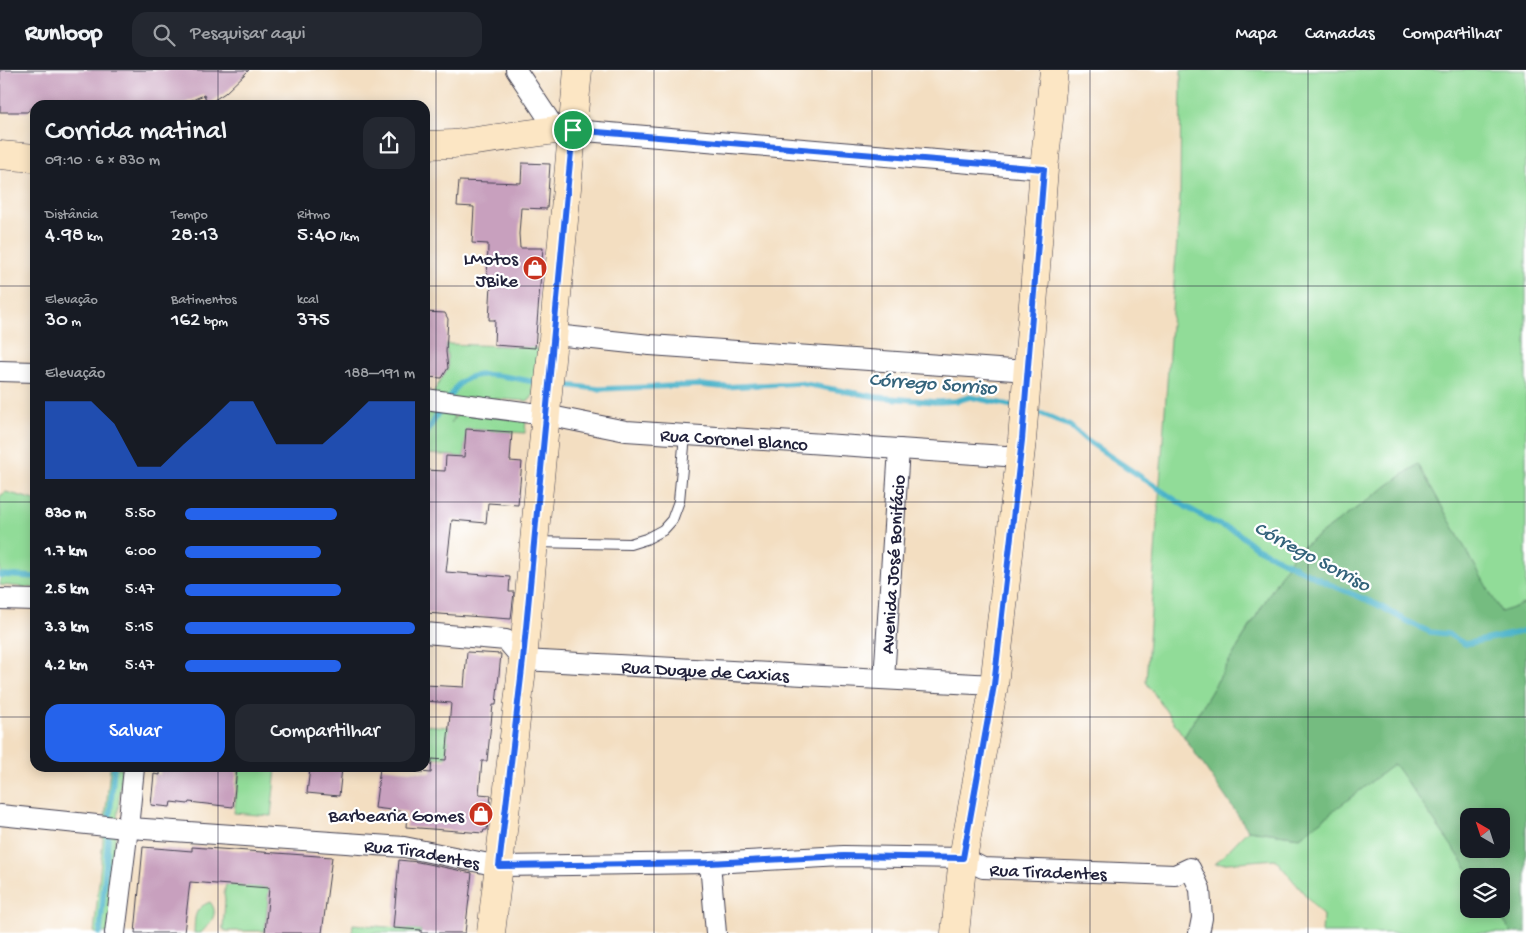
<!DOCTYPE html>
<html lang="pt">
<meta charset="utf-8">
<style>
body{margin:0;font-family:"Gochi Hand",sans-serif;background:#242831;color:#f1f3f6;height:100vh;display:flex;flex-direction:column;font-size:19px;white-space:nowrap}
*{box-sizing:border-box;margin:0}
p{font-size:16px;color:#9ea1a6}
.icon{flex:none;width:28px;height:28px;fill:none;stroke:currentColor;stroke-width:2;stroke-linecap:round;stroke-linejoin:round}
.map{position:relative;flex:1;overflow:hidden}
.drawer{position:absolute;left:30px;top:30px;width:400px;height:672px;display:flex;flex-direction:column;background:#171b24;border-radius:15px;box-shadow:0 2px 12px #0003}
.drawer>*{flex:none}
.needle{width:32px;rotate:321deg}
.controls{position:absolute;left:1460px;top:738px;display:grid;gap:10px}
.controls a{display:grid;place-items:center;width:50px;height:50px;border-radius:10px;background:#171b24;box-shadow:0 2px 12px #0003;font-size:25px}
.pin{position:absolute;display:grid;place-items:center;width:42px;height:42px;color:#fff;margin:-21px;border:2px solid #fff;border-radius:50%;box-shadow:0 1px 5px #0007}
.round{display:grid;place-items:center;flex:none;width:52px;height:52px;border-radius:15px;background:#242831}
.head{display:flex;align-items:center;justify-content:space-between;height:85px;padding:0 15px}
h1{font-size:28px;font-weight:600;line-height:38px}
.figures{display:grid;grid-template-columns:repeat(3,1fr);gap:8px;height:85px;padding:5px 15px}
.figures div{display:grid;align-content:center}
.figures b{font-size:21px;font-weight:600}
.figures small{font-size:14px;font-weight:400}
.figures p{font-size:14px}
.chart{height:140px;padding:10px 15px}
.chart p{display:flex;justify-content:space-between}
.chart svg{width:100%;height:90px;margin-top:5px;fill:#2563eb;opacity:.7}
.primary-button{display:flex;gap:10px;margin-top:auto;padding:10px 15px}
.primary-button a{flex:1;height:58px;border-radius:15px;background:#2563eb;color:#fff;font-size:20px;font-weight:600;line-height:58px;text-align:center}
.primary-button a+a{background:#242831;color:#f1f3f6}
ul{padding:0 15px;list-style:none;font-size:16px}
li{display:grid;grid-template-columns:80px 60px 1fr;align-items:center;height:38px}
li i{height:12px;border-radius:6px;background:#2563eb}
header{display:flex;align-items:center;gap:30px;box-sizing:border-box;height:70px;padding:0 25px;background:#171b24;border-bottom:1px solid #363941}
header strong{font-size:24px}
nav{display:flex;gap:28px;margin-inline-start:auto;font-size:18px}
.search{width:350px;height:45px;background:#242831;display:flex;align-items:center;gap:12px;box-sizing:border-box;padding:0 18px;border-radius:15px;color:#9ea1a6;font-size:19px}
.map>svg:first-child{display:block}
.green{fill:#91dc98;stroke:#5a7f6a}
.forest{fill:#74bc80;stroke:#4b6f5e;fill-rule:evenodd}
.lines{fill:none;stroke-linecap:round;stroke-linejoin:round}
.stream{stroke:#4ab2c9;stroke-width:5.5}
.building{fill:#c8a0be}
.lane-casing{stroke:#413e4f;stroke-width:12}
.street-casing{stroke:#413e4f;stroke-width:22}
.secondary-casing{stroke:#413e4f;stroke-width:29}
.lane{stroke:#fff;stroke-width:10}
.street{stroke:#fff;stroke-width:20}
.secondary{stroke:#fce6c4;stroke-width:28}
.route-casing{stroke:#fff;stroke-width:10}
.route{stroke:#2563eb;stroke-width:6}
.grid{fill:none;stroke:#22223b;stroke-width:1;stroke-opacity:0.55}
.labels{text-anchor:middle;stroke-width:4.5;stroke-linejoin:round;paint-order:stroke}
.poi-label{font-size:19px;fill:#22223b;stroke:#fff;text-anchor:end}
.street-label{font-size:19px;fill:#22223b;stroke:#fff}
.water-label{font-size:20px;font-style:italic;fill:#34637b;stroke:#fff}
</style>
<header>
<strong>Runloop</strong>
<div class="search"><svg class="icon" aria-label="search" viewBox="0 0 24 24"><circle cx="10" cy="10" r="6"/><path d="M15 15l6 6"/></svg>Pesquisar aqui</div>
<nav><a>Mapa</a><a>Camadas</a><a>Compartilhar</a></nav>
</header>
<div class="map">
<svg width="1526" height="863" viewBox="0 0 1526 863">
<rect width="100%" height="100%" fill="#fff"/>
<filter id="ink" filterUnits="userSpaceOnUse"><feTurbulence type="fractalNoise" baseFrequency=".02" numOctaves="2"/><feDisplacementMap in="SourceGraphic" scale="10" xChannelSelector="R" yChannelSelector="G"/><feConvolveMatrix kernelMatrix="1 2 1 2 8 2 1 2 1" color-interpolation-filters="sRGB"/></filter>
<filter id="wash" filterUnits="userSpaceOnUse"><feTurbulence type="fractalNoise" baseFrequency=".0096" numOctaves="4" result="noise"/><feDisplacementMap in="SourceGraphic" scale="20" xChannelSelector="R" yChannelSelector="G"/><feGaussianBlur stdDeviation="1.12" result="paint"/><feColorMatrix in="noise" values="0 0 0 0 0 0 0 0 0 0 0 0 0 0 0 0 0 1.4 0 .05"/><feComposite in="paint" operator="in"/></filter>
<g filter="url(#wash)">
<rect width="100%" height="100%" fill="#f3dec1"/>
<g class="green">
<polygon points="1181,0 1526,0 1526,533 1501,543 1418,394 1294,483 1184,667 1146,612 1180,127"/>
<polygon points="446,274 535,277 539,281 532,320 534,323 531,329 527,331 470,327 452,338 454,346 451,353 458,344 526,349 525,363 467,359 464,387 430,384 425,391 425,336 448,298"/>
<polygon points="6,422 35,430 35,518 0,515 0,426"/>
<polygon points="425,655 449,657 446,688 425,687"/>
<polygon points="1394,693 1473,806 1469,806 1469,839 1495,839 1512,863 1322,863 1323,846 1275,789 1215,794 1248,760 1300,767"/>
<polygon points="110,698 122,698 111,813 110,863 94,863"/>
<polygon points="221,698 276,698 271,746 234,743 239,701 221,699"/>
<polygon points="226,814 269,818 265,861 226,861 223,859 225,831 224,824"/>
<path d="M210,832C220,844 210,853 201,863H194C195,847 193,839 210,832Z"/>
<polygon points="353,854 421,860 421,863 352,863"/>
</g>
<path class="forest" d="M1418,394L1501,542L1526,533V863H1512L1495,839H1501V806H1473L1394,694L1300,767L1248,760L1184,667L1294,483ZM1469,746H1501V779H1469Z"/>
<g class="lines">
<g class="stream">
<polyline points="556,314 599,319 701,315 722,317 799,313 877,327 936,332 956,331 970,327 1018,337"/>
<path d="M449,328C453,323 456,316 461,312C479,296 521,311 542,313"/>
<polyline points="1032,340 1050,347 1070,356 1086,370 1186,437 1215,453 1237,462 1255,477 1329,514 1376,534 1410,553 1430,562 1448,564 1465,574 1526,561"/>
<polyline points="425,366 443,335"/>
<polyline points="0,505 35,507"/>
<polyline points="100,863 114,698"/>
</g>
</g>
<g id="blocks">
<g class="building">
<polygon points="0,0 249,0 225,23 208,34 204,25 180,35 35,35 27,42 0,42"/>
<polygon points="522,93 550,94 547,139 521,138 519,164 520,178 543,178 535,278 494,275 495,250 489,250 491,214 487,214 488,174 472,173 474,137 457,136 459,111 521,113"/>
<polygon points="425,242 445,243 448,249 446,282 448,298 442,308 425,307"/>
<polygon points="466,359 512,362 510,391 522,392 518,435 488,433 486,453 452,450 446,502 510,507 509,522 514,522 511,549 425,543 425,400 445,401 446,386 464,387"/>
<polygon points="467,582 501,584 496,635 493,635 487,691 482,691 479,724 491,725 487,760 484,760 483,763 406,757 407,742 375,738 380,698 431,703 432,689 446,690 451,633 425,631 425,615 464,617"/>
<polygon points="160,698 237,698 233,737 189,732 188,734 171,732 170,737 151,735 154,704 160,705"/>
<polygon points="310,698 342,698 339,726 307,723"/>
<polygon points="143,777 192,781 192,777 332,787 322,863 265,863 269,818 190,812 184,863 135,863"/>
<polygon points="399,790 418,792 472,803 465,863 421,863 421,860 393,858"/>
</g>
</g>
</g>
<g filter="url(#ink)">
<use href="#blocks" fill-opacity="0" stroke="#413e4f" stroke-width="1"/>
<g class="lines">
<defs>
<polyline id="lane" points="534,472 630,474 646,469 663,460 672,450 679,431 685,365"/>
<g id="street">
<polyline points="516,0 556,60"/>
<polyline points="573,60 1044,99"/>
<polyline points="555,265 650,275 1028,301"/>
<polyline points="0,301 35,302"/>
<path id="s1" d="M425,329L546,345L626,361L1020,387"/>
<polyline points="0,529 35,530"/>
<path id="s2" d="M425,563L506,570L523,590L994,615"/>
<path id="s3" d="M884,609L899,379"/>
<path id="s4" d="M0,745L116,757L404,777L499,796L710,793L844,786L963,788L983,798L1175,805L1190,798L1200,819L1202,848L1199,863"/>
<polyline points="710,793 716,863"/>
<polyline points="115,863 128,758 134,698"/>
</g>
<g id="secondary">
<polyline points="425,75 454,74 556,60 573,60"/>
<polyline points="0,85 35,88"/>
<polyline points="491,863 523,590 578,0"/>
<polyline points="955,863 963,788 994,615 1022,370 1044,99 1054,0"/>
</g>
</defs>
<use href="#lane" class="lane-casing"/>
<use href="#street" class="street-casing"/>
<use href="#secondary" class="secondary-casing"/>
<use href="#lane" class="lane"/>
<use href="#street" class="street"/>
<use href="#secondary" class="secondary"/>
</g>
</g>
<g class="lines" filter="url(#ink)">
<defs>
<polygon id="route" points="573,60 1044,99 1022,370 994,615 963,788 844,786 710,793 499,796 523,590"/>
</defs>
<use href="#route" class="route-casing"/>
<use href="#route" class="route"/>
</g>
<path class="grid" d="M218,0V35M436,0V863M654,0V863M872,0V863M1090,0V863M1308,0V863M0,216H35M425,216H1526M0,432H35M425,432H1526M0,647H35M425,647H1526M218,698V863"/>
<defs>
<symbol id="shop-disc" viewBox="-11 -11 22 22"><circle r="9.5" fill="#c8321e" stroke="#fff"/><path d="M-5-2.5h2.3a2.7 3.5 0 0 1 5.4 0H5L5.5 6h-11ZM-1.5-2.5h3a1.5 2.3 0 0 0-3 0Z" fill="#fff"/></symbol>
</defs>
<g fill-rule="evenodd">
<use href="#shop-disc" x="521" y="184" width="28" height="28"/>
<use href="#shop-disc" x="467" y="730" width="28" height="28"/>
</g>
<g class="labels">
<g class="poi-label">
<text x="518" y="194">LMotos<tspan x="518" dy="22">JBike</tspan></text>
<text x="464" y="751">Barbearia Gomes</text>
</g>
<g class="street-label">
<text dy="7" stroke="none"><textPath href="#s1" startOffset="312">Rua Coronel Blanco</textPath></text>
<text dy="7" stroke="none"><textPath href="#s3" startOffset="115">Avenida José Bonifácio</textPath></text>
<text dy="7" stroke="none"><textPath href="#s2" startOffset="290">Rua Duque de Caxias</textPath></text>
<text dy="7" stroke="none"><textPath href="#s4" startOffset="424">Rua Tiradentes</textPath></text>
<text dy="7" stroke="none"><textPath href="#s4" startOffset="1054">Rua Tiradentes</textPath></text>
</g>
<g class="water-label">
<text transform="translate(933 312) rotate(4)" y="7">Córrego Sorriso</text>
<text transform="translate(1313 485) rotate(28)" y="7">Córrego Sorriso</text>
</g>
</g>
</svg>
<div class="controls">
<a><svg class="needle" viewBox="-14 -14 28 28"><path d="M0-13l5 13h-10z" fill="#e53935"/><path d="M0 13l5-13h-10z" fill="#9ea1a6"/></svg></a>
<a><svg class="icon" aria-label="layers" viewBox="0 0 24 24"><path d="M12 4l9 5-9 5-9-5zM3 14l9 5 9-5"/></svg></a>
</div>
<div class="pin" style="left:573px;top:60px;background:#1e9e55"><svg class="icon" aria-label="arrive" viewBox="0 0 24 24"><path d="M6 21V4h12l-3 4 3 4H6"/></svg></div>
<section class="drawer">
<div class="head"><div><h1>Corrida matinal</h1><p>09:10 · 6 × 830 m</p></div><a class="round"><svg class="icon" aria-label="share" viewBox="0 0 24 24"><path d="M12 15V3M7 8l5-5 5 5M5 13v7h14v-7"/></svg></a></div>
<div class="figures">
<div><p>Distância</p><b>4.98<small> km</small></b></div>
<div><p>Tempo</p><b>28:13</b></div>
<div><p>Ritmo</p><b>5:40<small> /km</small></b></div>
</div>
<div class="figures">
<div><p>Elevação</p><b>30<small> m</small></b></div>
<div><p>Batimentos</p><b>162<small> bpm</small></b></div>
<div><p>kcal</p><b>375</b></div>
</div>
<div class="chart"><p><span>Elevação</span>188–191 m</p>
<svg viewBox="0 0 160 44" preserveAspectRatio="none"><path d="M0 44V6L10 6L20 6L30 17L40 38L50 38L60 27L70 17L80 6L90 6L100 27L110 27L120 27L130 17L140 6L150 6L160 6V44z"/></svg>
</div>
<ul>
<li><b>830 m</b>5:50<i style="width:66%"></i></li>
<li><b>1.7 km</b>6:00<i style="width:59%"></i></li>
<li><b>2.5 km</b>5:47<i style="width:68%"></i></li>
<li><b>3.3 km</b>5:15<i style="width:100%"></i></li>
<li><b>4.2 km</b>5:47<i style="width:68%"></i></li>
</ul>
<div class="primary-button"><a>Salvar</a><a>Compartilhar</a></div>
</section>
</div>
